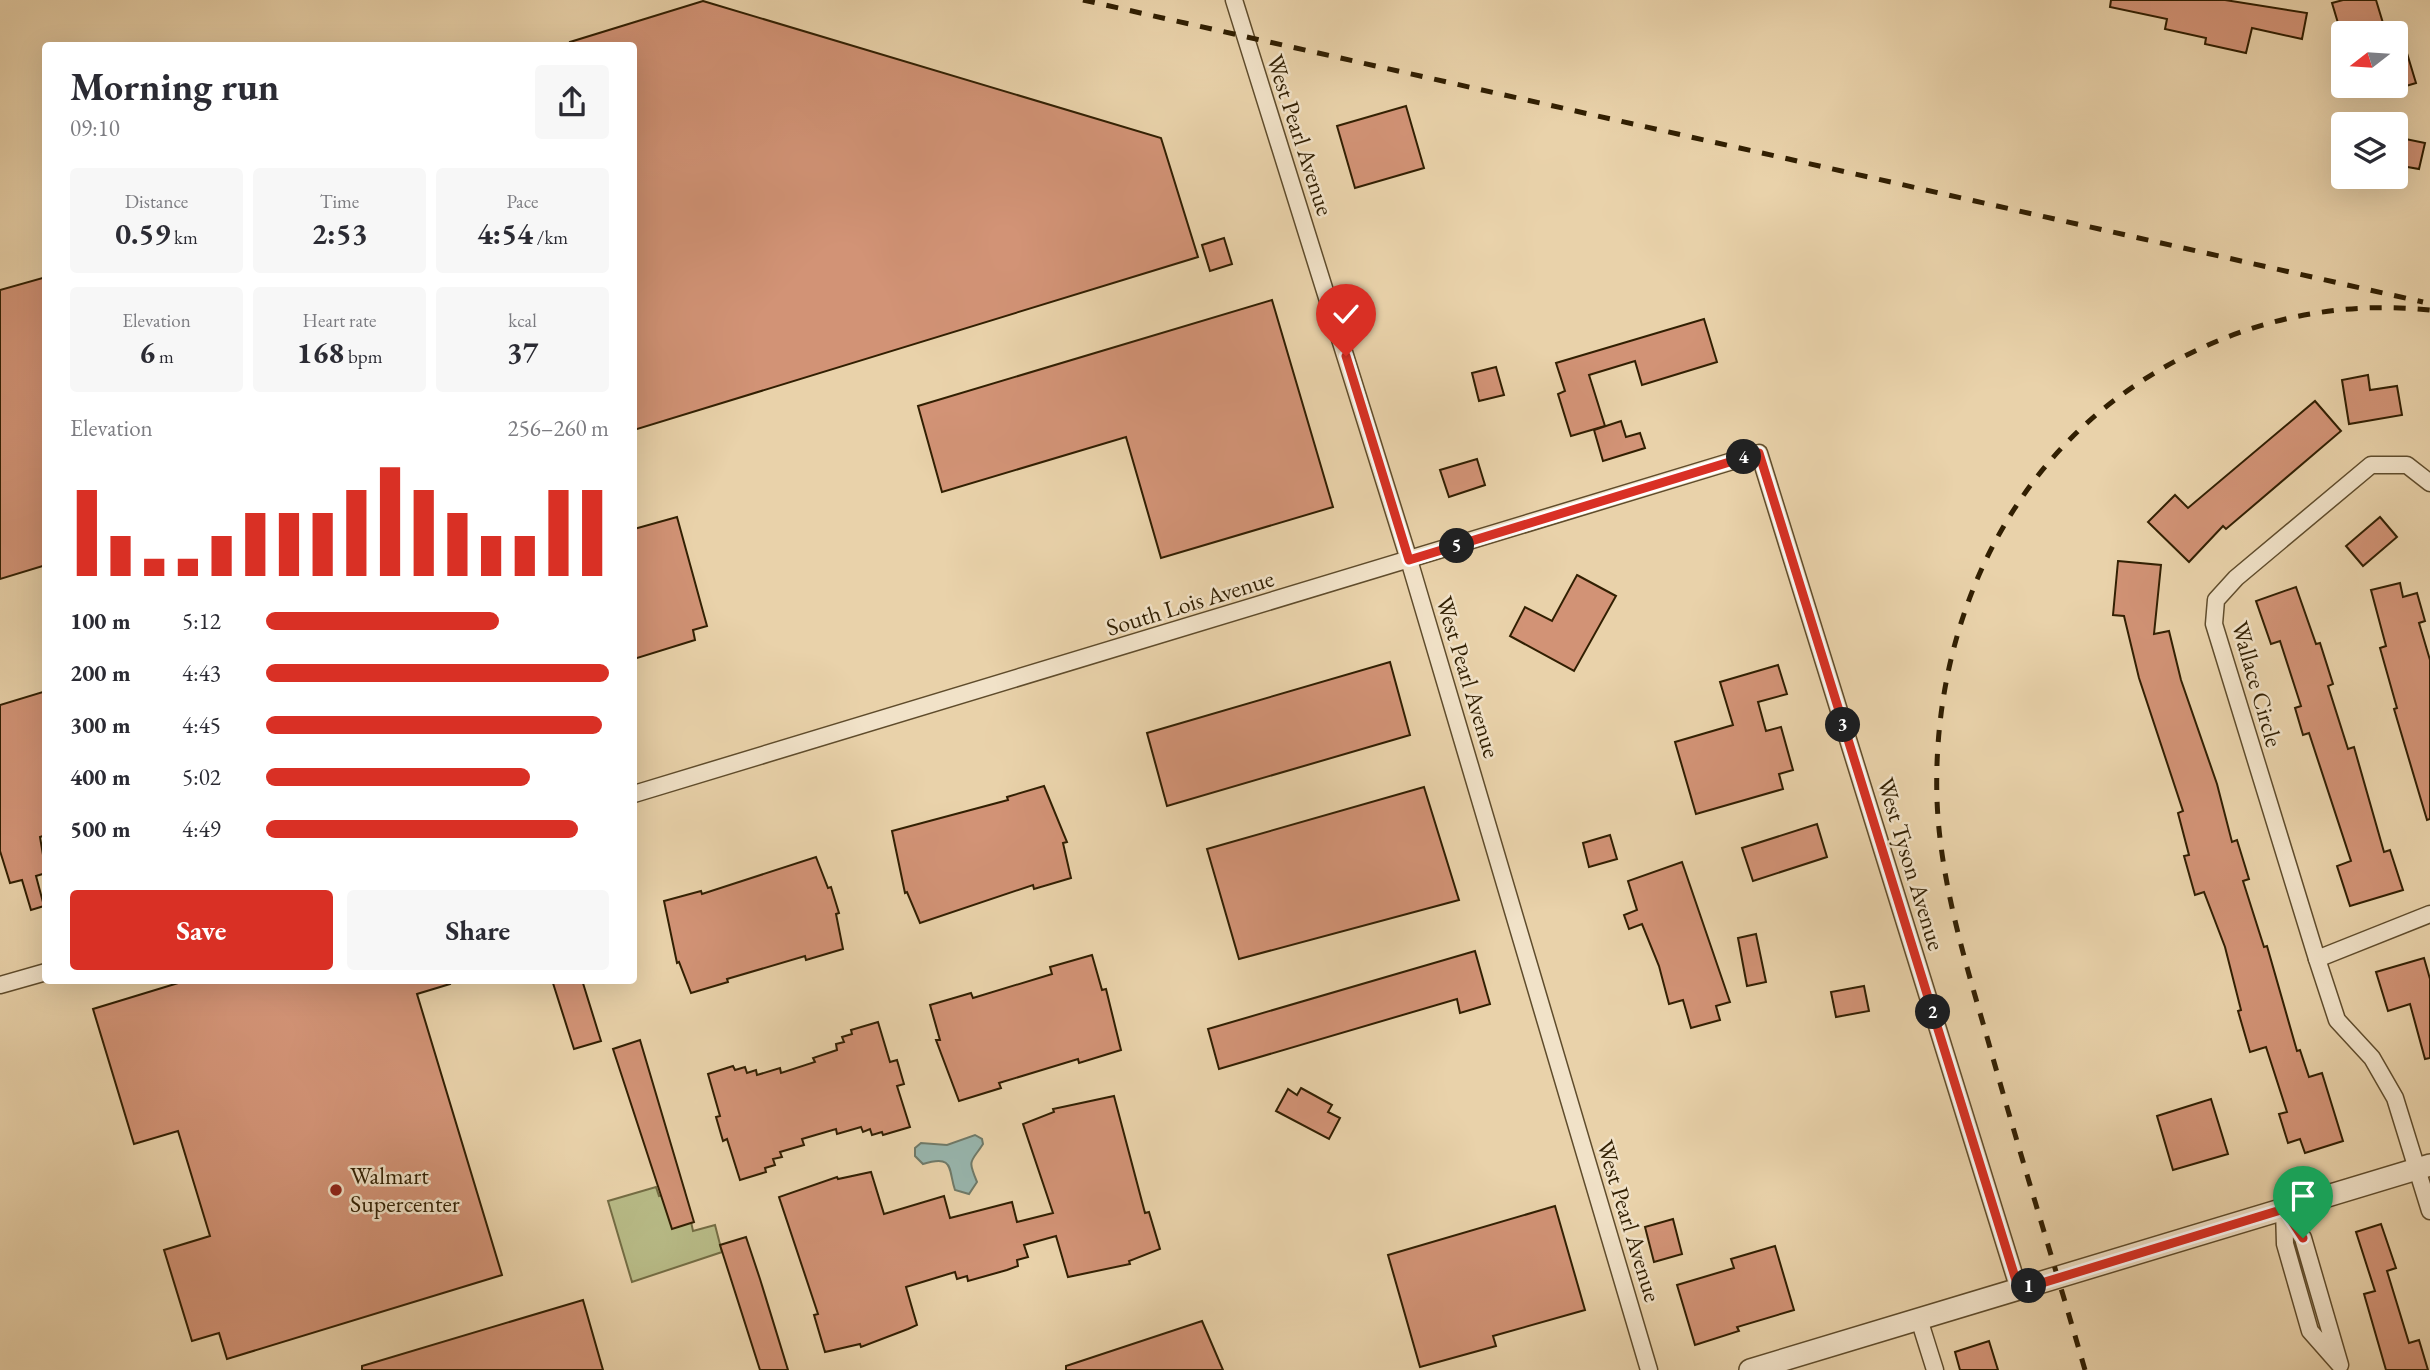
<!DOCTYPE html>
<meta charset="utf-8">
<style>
body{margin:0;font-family:"EB Garamond",serif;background:#f7f7f7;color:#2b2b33;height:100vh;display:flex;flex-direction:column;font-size:26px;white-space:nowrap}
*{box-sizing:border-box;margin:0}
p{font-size:23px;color:#7c7c81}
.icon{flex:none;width:38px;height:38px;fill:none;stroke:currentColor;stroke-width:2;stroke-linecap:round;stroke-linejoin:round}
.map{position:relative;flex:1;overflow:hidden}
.details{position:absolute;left:42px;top:42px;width:595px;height:942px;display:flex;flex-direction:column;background:#fff;border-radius:7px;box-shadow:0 7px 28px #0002}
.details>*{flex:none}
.needle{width:46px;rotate:253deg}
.buttons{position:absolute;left:2331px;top:21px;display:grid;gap:14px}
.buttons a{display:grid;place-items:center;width:77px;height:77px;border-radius:7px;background:#fff;box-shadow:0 7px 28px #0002;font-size:35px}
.pin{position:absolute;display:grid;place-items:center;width:60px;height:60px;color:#fff;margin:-72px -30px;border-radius:50% 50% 50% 0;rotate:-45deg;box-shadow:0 0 7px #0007}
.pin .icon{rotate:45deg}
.km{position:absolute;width:35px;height:35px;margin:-18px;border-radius:50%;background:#222;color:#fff;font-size:19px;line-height:35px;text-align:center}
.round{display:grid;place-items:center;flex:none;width:74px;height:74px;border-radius:7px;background:#f7f7f7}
.overview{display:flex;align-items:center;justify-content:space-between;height:119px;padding:0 28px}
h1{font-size:38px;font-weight:700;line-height:52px}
.stats{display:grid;grid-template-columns:repeat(3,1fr);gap:10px;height:119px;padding:7px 28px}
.stats div{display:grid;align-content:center;border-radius:7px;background:#f7f7f7;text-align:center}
.stats b{font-size:30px;font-weight:700}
.stats small{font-size:19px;font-weight:400}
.stats p{font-size:19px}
.chart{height:196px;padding:14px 28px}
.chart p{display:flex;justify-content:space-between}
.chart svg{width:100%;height:126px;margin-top:7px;stroke:#d93025;stroke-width:6}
.primary-button{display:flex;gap:14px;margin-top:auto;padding:14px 28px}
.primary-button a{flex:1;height:80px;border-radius:7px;background:#d93025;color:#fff;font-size:28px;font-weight:700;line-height:80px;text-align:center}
.primary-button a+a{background:#f7f7f7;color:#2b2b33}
ul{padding:0 28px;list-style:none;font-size:23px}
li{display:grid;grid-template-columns:112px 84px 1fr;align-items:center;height:52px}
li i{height:18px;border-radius:9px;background:#d93025}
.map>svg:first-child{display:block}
.green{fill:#b8bb87;stroke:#746d44;stroke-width:2}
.water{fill:#98b6ae;stroke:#6f7a69;stroke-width:2}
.building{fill:#d29376;stroke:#311f02;stroke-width:2}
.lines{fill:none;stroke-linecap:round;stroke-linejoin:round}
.minor-casing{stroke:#5f4c2c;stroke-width:19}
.tertiary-casing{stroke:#5f4c2c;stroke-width:24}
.minor{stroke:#f1e2c8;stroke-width:16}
.tertiary{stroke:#f1e2c8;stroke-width:21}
.rail{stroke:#311f02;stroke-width:5;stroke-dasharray:12 12;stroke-linecap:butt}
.route-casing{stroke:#fff;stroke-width:14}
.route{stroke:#d93025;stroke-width:9}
.poi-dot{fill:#8f2418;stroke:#f1e2c8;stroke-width:2.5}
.labels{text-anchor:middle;stroke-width:5;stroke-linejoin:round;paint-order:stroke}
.street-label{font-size:24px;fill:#311f02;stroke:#f1e2c8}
.poi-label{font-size:24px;fill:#311f02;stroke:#f1e2c8;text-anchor:start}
</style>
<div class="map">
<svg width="2430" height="1370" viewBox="0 0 2430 1370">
<rect width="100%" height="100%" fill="#e9d2aa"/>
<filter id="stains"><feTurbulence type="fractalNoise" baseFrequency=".00286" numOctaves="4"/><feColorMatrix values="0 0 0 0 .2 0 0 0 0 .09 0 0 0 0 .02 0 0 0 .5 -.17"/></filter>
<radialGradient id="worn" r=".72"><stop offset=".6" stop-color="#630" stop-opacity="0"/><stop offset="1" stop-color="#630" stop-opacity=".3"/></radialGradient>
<polygon class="green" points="656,1187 659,1196 684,1189 693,1231 715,1225 722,1252 632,1282 608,1201"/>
<path class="water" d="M975,1135L982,1139L983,1144C971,1163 967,1158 977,1182L969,1194L955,1190C948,1170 955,1154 923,1164L915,1156V1148L921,1143L947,1145Z"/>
<g class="building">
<polygon points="2111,0 2225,0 2307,13 2302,39 2252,28 2246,53 2205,44 2206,38 2165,29 2167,19 2110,7"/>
<polygon points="2343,0 2376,0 2386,33 2341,33 2332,3"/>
<polygon points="703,1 1161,138 1198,257 634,430 634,46 571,46 570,42"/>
<polygon points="2400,30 2416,83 2396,89 2396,31"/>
<polygon points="1406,106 1424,168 1355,188 1337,126"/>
<polygon points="2396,137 2425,143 2419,169 2396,165"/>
<polygon points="1224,238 1232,264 1210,271 1202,245"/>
<polygon points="46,277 46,565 0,579 0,290"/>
<polygon points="1272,300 1333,507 1161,558 1126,437 942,492 918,406"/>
<polygon points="1704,319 1717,362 1642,385 1635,361 1589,375 1605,426 1571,436 1558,394 1565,391 1556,363"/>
<polygon points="1496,367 1504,395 1479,401 1472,373"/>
<polygon points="2368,375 2370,390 2397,386 2402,415 2349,424 2342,380"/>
<polygon points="2315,401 2341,431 2226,529 2223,526 2189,562 2148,522 2175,495 2188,508"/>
<polygon points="1621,421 1626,437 1640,433 1645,448 1603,461 1594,430"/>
<polygon points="1477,459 1485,485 1449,497 1440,470"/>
<polygon points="677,517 707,626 693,630 695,640 634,659 634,529"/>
<polygon points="2380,517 2397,537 2363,566 2346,546"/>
<polygon points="2118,561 2161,565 2154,634 2169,631 2181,680 2217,784 2232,842 2237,840 2249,879 2243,881 2264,947 2267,946 2297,1051 2300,1050 2309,1077 2322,1073 2343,1141 2305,1153 2300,1139 2288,1143 2279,1114 2287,1112 2266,1047 2250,1052 2238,1011 2241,1010 2225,947 2204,892 2195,895 2184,856 2189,855 2178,813 2183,811 2139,678 2124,616 2113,615"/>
<polygon points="1577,575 1616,596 1574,671 1510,636 1525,607 1552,621"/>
<polygon points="2400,583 2403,597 2417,593 2425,621 2419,623 2430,660 2430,819 2427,820 2394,709 2397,708 2380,648 2386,646 2371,590"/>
<polygon points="2296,587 2316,644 2320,643 2333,684 2328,686 2348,749 2354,747 2384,852 2390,850 2403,890 2350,906 2337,866 2351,861 2309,733 2303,735 2295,708 2301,706 2280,641 2271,644 2256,601"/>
<polygon points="1390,662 1410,735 1167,806 1147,733"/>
<polygon points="1778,665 1787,694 1758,702 1766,731 1781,727 1793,770 1779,774 1783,789 1696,814 1675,742 1733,725 1720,682"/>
<polygon points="46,691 46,835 40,837 46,873 36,876 44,906 31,910 22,880 10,883 0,851 0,705"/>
<polygon points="1044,786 1067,842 1063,843 1071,878 1034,889 1033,885 920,923 907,892 905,893 892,831 1008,800 1007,797"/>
<polygon points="1424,787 1459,900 1239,959 1207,849"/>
<polygon points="1817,824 1827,857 1753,881 1742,848"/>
<polygon points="1610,835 1617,859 1589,867 1583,843"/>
<polygon points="816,857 828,888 831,887 839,913 836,914 843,949 806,960 805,956 727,979 728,982 691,993 679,962 677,963 664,901 701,891 702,894"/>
<polygon points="1682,862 1730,1002 1716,1006 1720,1020 1691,1028 1683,1000 1669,1004 1659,966 1642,924 1629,929 1624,915 1637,910 1628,881"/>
<polygon points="1756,934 1766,982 1747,986 1738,938"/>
<polygon points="1475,951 1490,1004 1460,1013 1457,999 1219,1069 1208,1029"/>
<polygon points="1092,955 1102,990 1106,989 1121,1050 1079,1063 1078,1059 999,1083 1001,1088 959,1101 936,1040 940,1040 930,1005 971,993 973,998 1052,974 1050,967"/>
<polygon points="2424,958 2430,979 2430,1058 2425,1059 2410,1004 2388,1011 2376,972"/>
<polygon points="188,980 449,980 450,984 417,994 502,1275 227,1359 219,1333 192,1341 164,1250 210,1236 178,1131 134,1144 93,1009"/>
<polygon points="552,980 582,980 601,1041 574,1049"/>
<polygon points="1864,986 1869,1011 1836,1017 1831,992"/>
<polygon points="878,1022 890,1062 897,1060 904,1084 897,1086 910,1127 883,1135 882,1132 872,1135 870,1129 863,1132 861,1127 837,1134 836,1129 802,1139 804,1145 780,1152 782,1157 773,1159 775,1165 765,1168 766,1172 740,1180 727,1139 723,1141 716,1117 720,1116 708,1074 733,1066 735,1070 745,1067 747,1073 756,1070 757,1075 780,1068 781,1073 815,1062 813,1058 837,1050 836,1044 844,1042 842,1037 852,1034 851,1030"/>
<polygon points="640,1040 694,1222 672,1229 613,1049"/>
<polygon points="1301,1088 1332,1105 1328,1112 1340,1118 1329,1139 1276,1111 1288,1089 1297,1095"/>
<polygon points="1114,1096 1145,1213 1149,1212 1160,1249 1129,1261 1130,1264 1068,1277 1056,1236 1024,1245 1028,1257 1017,1260 1018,1266 1007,1270 968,1281 967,1276 957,1279 955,1272 906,1287 917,1325 908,1329 861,1347 860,1344 825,1352 814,1315 818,1314 779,1197 837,1177 838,1179 871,1172 884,1214 944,1196 950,1218 1012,1202 1017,1222 1053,1213 1023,1124 1054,1112 1053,1109"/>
<polygon points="2211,1099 2228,1154 2173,1170 2157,1116"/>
<polygon points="1555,1206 1585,1310 1493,1336 1496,1346 1420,1367 1388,1255"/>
<polygon points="1673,1219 1682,1254 1654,1262 1645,1227"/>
<polygon points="2381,1224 2396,1268 2387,1271 2409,1343 2419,1340 2428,1370 2386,1370 2364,1294 2375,1291 2356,1232"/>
<polygon points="746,1237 760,1279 788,1370 760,1370 720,1245"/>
<polygon points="1775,1246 1794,1310 1737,1327 1739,1331 1695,1345 1677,1285 1734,1268 1731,1259"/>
<polygon points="583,1300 603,1370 362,1370 362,1366"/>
<polygon points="1202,1321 1223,1370 1066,1370 1066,1366"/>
<polygon points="1989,1341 1998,1370 1960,1370 1955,1352"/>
</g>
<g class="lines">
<defs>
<g id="minor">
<polyline points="1234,0 1409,560 1649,1370"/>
<polyline points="2430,483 2407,465 2371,465 2236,578 2216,600 2214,624 2317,959 2430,914"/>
<polyline points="634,794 1759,453 2019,1290"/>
<polyline points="2317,959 2337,1020 2372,1058 2395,1098 2430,1211"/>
<polyline points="0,985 46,972"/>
<polygon points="2284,1209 2303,1238 2340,1365 2310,1331 2285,1244"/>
<polyline points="1919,1319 1935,1370"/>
</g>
<polyline id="tertiary" points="1750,1370 2430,1165"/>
</defs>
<use href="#minor" class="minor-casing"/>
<use href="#tertiary" class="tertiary-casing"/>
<use href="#minor" class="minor"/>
<use href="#tertiary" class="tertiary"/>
<g class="rail">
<polyline points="1083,0 2423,302"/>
<path d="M2085,1370C2053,1259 2018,1148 1987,1037C1965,961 1940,880 1937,800C1932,650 1990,496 2112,402C2204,332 2314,298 2430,310"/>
</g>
</g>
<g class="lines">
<defs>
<polyline id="route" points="1346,356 1409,560 1759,453 2019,1290 2284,1209 2303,1238"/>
</defs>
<use href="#route" class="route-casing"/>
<use href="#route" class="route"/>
</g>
<circle class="poi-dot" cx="336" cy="1190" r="7"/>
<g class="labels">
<g class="street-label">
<text transform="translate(1300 135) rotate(72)" y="8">West Pearl Avenue</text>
<text transform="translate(1190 603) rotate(-17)" y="8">South Lois Avenue</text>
<text transform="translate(1468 677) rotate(73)" y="8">West Pearl Avenue</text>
<text transform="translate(2257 684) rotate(74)" y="8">Wallace Circle</text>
<text transform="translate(1911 864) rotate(73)" y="8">West Tyson Avenue</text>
<text transform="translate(1629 1221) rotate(73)" y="8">West Pearl Avenue</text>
</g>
<g class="poi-label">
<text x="350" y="1184">Walmart<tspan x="350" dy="28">Supercenter</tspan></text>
</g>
</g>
<rect width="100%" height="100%" filter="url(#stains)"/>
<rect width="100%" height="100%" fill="url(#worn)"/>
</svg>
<div class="buttons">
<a><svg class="needle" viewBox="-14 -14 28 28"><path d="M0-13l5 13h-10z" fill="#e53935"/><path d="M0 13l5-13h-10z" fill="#7c7c81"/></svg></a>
<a><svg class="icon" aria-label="layers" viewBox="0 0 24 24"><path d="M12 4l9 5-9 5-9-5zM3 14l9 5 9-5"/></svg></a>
</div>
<div class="pin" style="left:2303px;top:1238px;background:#1e9e55"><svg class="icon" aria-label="arrive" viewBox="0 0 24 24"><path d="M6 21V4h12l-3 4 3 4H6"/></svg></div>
<div class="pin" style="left:1346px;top:356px;background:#d93025"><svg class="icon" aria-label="check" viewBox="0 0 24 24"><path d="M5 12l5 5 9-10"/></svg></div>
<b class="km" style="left:2029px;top:1286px">1</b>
<b class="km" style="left:1933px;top:1012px">2</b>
<b class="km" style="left:1843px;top:725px">3</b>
<b class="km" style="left:1744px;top:457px">4</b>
<b class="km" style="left:1457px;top:546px">5</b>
<section class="details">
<div class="overview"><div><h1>Morning run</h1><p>09:10</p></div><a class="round"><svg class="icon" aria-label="share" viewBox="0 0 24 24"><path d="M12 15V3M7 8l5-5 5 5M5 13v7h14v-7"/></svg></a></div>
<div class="stats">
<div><p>Distance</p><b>0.59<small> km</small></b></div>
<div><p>Time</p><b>2:53</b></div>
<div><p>Pace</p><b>4:54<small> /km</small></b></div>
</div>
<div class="stats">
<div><p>Elevation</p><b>6<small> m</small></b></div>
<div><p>Heart rate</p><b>168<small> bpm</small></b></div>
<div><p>kcal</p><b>37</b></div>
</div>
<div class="chart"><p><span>Elevation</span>256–260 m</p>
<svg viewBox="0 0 160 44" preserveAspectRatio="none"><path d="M5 44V14M15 44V30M25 44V38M35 44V38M45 44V30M55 44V22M65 44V22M75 44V22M85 44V14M95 44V6M105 44V14M115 44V22M125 44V30M135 44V30M145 44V14M155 44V14"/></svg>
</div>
<ul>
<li><b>100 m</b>5:12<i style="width:68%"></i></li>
<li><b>200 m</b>4:43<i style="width:100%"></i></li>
<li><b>300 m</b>4:45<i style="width:98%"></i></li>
<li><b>400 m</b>5:02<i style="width:77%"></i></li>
<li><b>500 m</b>4:49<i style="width:91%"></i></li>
</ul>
<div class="primary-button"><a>Save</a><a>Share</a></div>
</section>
</div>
